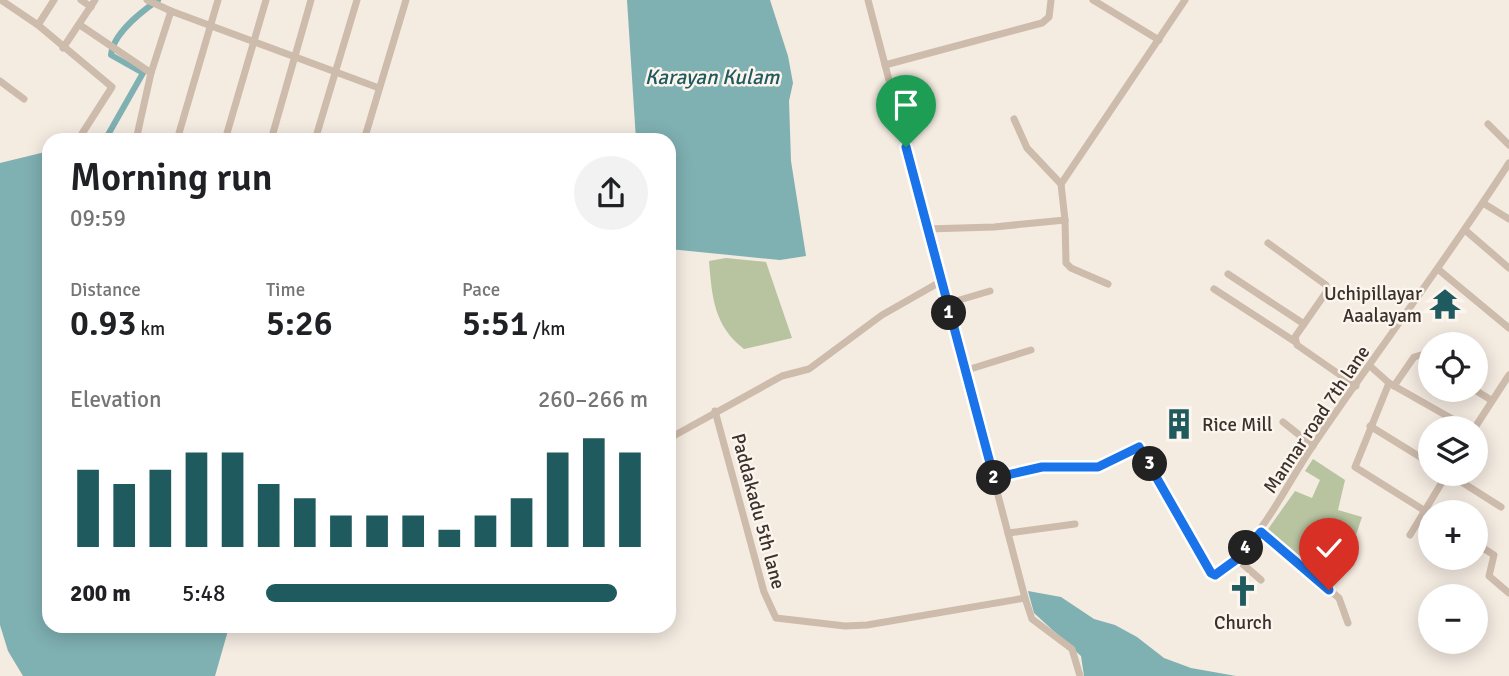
<!DOCTYPE html>
<meta charset="utf-8">
<style>
body{margin:0;font-family:Signika,sans-serif;background:#f2f2f2;color:#202124;height:100vh;display:flex;flex-direction:column;font-size:26px;white-space:nowrap}
*{box-sizing:border-box;margin:0}
p{font-size:23px;color:#757577}
.icon{flex:none;width:38px;height:38px;fill:none;stroke:currentColor;stroke-width:2;stroke-linecap:round;stroke-linejoin:round}
.map{position:relative;flex:1;overflow:hidden}
.details{position:absolute;left:42px;top:133px;width:634px;height:500px;display:flex;flex-direction:column;background:#fff;border-radius:21px;box-shadow:0 4px 18px #0003}
.details>*{flex:none}
.tools{position:absolute;left:1418px;top:332px;display:grid;gap:14px}
.tools a{display:grid;place-items:center;width:70px;height:70px;border-radius:50%;background:#fff;box-shadow:0 4px 18px #0003;font-size:35px}
.pin{position:absolute;display:grid;place-items:center;width:60px;height:60px;color:#fff;margin:-72px -30px;border-radius:50% 50% 50% 0;rotate:-45deg;box-shadow:0 0 7px #0007}
.pin .icon{rotate:45deg}
.km{position:absolute;width:35px;height:35px;margin:-18px;border-radius:50%;background:#222;color:#fff;font-size:19px;line-height:35px;text-align:center}
.round{display:grid;place-items:center;flex:none;width:74px;height:74px;border-radius:37px;background:#f2f2f2}
.overview{display:flex;align-items:center;justify-content:space-between;height:119px;padding:0 28px}
h1{font-size:38px;font-weight:600;line-height:52px}
.stats{display:grid;grid-template-columns:repeat(3,1fr);gap:10px;height:119px;padding:7px 28px}
.stats div{display:grid;align-content:center}
.stats b{font-size:35px;font-weight:600}
.stats small{font-size:19px;font-weight:400}
.stats p{font-size:19px}
.chart{height:196px;padding:14px 28px}
.chart p{display:flex;justify-content:space-between}
.chart svg{width:100%;height:126px;margin-top:7px;stroke:#1f5a5e;stroke-width:6}
ul{padding:0 28px;list-style:none;font-size:23px}
li{display:grid;grid-template-columns:112px 84px 1fr;align-items:center;height:52px}
li i{height:18px;border-radius:9px;background:#1f5a5e}
.map>svg:first-child{display:block}
.green{fill:#b8c4a0}
.water{fill:#7fb0b2}
.lines{fill:none;stroke-linecap:round;stroke-linejoin:round}
.canal{stroke:#7fb0b2;stroke-width:6}
.minor{stroke:#cdbbac;stroke-width:7}
.route-casing{stroke:#fff;stroke-width:14}
.route{stroke:#1a73e8;stroke-width:9}
.labels{text-anchor:middle;stroke-width:5;stroke-linejoin:round;paint-order:stroke}
.poi-label{font-size:19px;fill:#3b302b;stroke:#fbf5ee;text-anchor:end}
.street-label{font-size:19px;fill:#3b302b;stroke:#fbf5ee}
.water-label{font-size:21px;font-style:italic;fill:#1f5a5e;stroke:#fbf5ee}
</style>
<div class="map">
<svg width="1509" height="676" viewBox="0 0 1509 676">
<rect width="100%" height="100%" fill="#f4ebe1"/>
<g class="green">
<path d="M726,258L766,262L792,338L744,349C714,326 712,297 709,261Z"/>
<polygon points="1313,459 1345,480 1338,510 1362,517 1356,535 1349,534 1340,549 1345,553 1339,569 1322,559 1316,570 1306,566 1266,532 1295,491 1312,498 1320,480 1305,471"/>
</g>
<g class="water">
<polygon points="627,0 770,0 788,56 793,83 789,101 791,161 806,256 780,260 669,249 668,140 636,140"/>
<polygon points="45,152 49,153 49,626 229,627 215,676 23,676 8,651 0,625 0,163"/>
<polygon points="1028,591 1061,597 1094,619 1115,625 1137,637 1164,658 1191,668 1236,676 1084,676 1081,656 1034,613"/>
</g>
<g class="lines">
<path class="canal" d="M105,140L143,73L111,55C113,33 141,12 158,0"/>
<g class="minor">
<polyline points="1,0 38,25 112,87 78,140"/>
<polyline points="81,0 91,7"/>
<polyline points="147,0 171,11"/>
<polyline points="868,0 1025,598 1032,619 1072,649 1080,676"/>
<polyline points="1093,0 1159,40"/>
<polyline points="38,25 54,0"/>
<polyline points="80,25 151,73"/>
<polyline points="63,48 95,0"/>
<polyline points="885,65 1042,23 1049,17 1051,0"/>
<polyline points="0,81 24,99"/>
<polyline points="1014,119 1027,148 1061,184"/>
<polyline points="1488,124 1509,145"/>
<polyline points="136,140 151,73 171,11 379,88"/>
<polyline points="177,140 218,0"/>
<polyline points="225,140 266,0"/>
<polyline points="271,140 311,0"/>
<polyline points="315,140 357,0"/>
<polyline points="364,140 406,0"/>
<polyline points="1483,203 1509,219"/>
<polyline points="1065,220 1066,263 1071,268 1108,284"/>
<polyline points="927,229 994,227 1065,220 1061,184 1185,0"/>
<polyline points="1465,230 1509,268"/>
<polyline points="1268,243 1326,285 1327,291 1295,337 1297,345 1356,386"/>
<polyline points="1439,270 1509,328"/>
<polyline points="1228,274 1304,324"/>
<polyline points="1214,289 1294,341"/>
<polyline points="946,304 990,291"/>
<polyline points="1370,366 1389,383 1355,467 1430,514"/>
<polyline points="964,371 1031,350"/>
<polyline points="1389,383 1470,429"/>
<polyline points="1394,386 1414,357 1421,355 1430,360"/>
<polyline points="1475,390 1491,400"/>
<polyline points="715,411 764,592 776,618 845,626 867,625 1025,598"/>
<polyline points="1283,422 1313,446"/>
<polyline points="1370,426 1430,463"/>
<polyline points="1474,429 1509,375"/>
<polyline points="668,439 782,376 809,369 882,315 940,282"/>
<polyline points="1449,474 1501,507"/>
<path d="M994,478L1042,467L1091,468L1139,447L1208,569L1215,575C1266,536 1280,494 1314,444C1378,350 1447,259 1509,163"/>
<polyline points="1261,532 1339,598 1348,623"/>
<polyline points="1008,533 1075,524"/>
<polyline points="1410,535 1447,474"/>
<polyline points="1475,543 1494,555 1489,576 1509,593"/>
<polyline points="1237,559 1261,580"/>
</g>
</g>
<g class="lines">
<defs>
<polyline id="route" points="906,147 994,478 1042,467 1098,467 1139,447 1211,573 1215,575 1237,559 1261,532 1329,590"/>
</defs>
<use href="#route" class="route-casing"/>
<use href="#route" class="route"/>
</g>
<defs>
<symbol id="temple-bare" viewBox="-9 -9 18 18"><path d="M0-6L5-2H3V0L6.5 2.5H4V6H1.5V3h-3V6H-4V2.5H-6.5L-3 0V-2H-5Z" fill="#1f5a5e" stroke="#fbf5ee" stroke-width="2.5" paint-order="stroke"/></symbol>
<symbol id="building-bare" viewBox="-9 -9 18 18"><path d="M-4-6H4V6H1V3H-1V6H-4ZM-2.5-4.3h1.7v1.8h-1.7ZM.8-4.3h1.7v1.8H.8ZM-2.5-1h1.7V.8h-1.7ZM.8-1h1.7V.8H.8Z" fill="#1f5a5e" stroke="#fbf5ee" stroke-width="2.5" paint-order="stroke"/></symbol>
<symbol id="church-bare" viewBox="-9 -9 18 18"><path d="M-1.2-6h2.4v3.5h3.3v2.4h-3.3V6h-2.4V-.1h-3.3v-2.4h3.3Z" fill="#1f5a5e" stroke="#fbf5ee" stroke-width="2.5" paint-order="stroke"/></symbol>
</defs>
<g fill-rule="evenodd">
<use href="#temple-bare" x="1423" y="282" width="44" height="44"/>
<use href="#building-bare" x="1157" y="402" width="44" height="44"/>
<use href="#church-bare" x="1221" y="569" width="44" height="44"/>
</g>
<g class="labels">
<g class="poi-label">
<text x="1422" y="300">Uchipillayar<tspan x="1422" dy="22">Aaalayam</tspan></text>
<text x="1202" y="431" text-anchor="start">Rice Mill</text>
<text x="1243" y="629" text-anchor="middle">Church</text>
</g>
<g class="street-label">
<text transform="translate(1316 419) rotate(-56)" y="7">Mannar road 7th lane</text>
<text transform="translate(759 511) rotate(75)" y="7">Paddakadu 5th lane</text>
</g>
<g class="water-label">
<text x="712" y="84">Karayan Kulam</text>
</g>
</g>
</svg>
<div class="tools">
<a><svg class="icon" aria-label="locate" viewBox="0 0 24 24"><circle cx="12" cy="12" r="6"/><path d="M12 2v4M12 18v4M2 12h4M18 12h4"/></svg></a>
<a><svg class="icon" aria-label="layers" viewBox="0 0 24 24"><path d="M12 4l9 5-9 5-9-5zM3 14l9 5 9-5"/></svg></a>
<a>+</a>
<a>−</a>
</div>
<div class="pin" style="left:906px;top:147px;background:#1e9e55"><svg class="icon" aria-label="arrive" viewBox="0 0 24 24"><path d="M6 21V4h12l-3 4 3 4H6"/></svg></div>
<div class="pin" style="left:1329px;top:590px;background:#d93025"><svg class="icon" aria-label="check" viewBox="0 0 24 24"><path d="M5 12l5 5 9-10"/></svg></div>
<b class="km" style="left:949px;top:313px">1</b>
<b class="km" style="left:994px;top:478px">2</b>
<b class="km" style="left:1150px;top:464px">3</b>
<b class="km" style="left:1246px;top:548px">4</b>
<section class="details">
<div class="overview"><div><h1>Morning run</h1><p>09:59</p></div><a class="round"><svg class="icon" aria-label="share" viewBox="0 0 24 24"><path d="M12 15V3M7 8l5-5 5 5M5 13v7h14v-7"/></svg></a></div>
<div class="stats">
<div><p>Distance</p><b>0.93<small> km</small></b></div>
<div><p>Time</p><b>5:26</b></div>
<div><p>Pace</p><b>5:51<small> /km</small></b></div>
</div>
<div class="chart"><p><span>Elevation</span>260–266 m</p>
<svg viewBox="0 0 160 44" preserveAspectRatio="none"><path d="M5 44V17M15 44V22M25 44V17M35 44V11M45 44V11M55 44V22M65 44V27M75 44V33M85 44V33M95 44V33M105 44V38M115 44V33M125 44V27M135 44V11M145 44V6M155 44V11"/></svg>
</div>
<ul>
<li><b>200 m</b>5:48<i style="width:92%"></i></li>
</ul>
</section>
</div>
